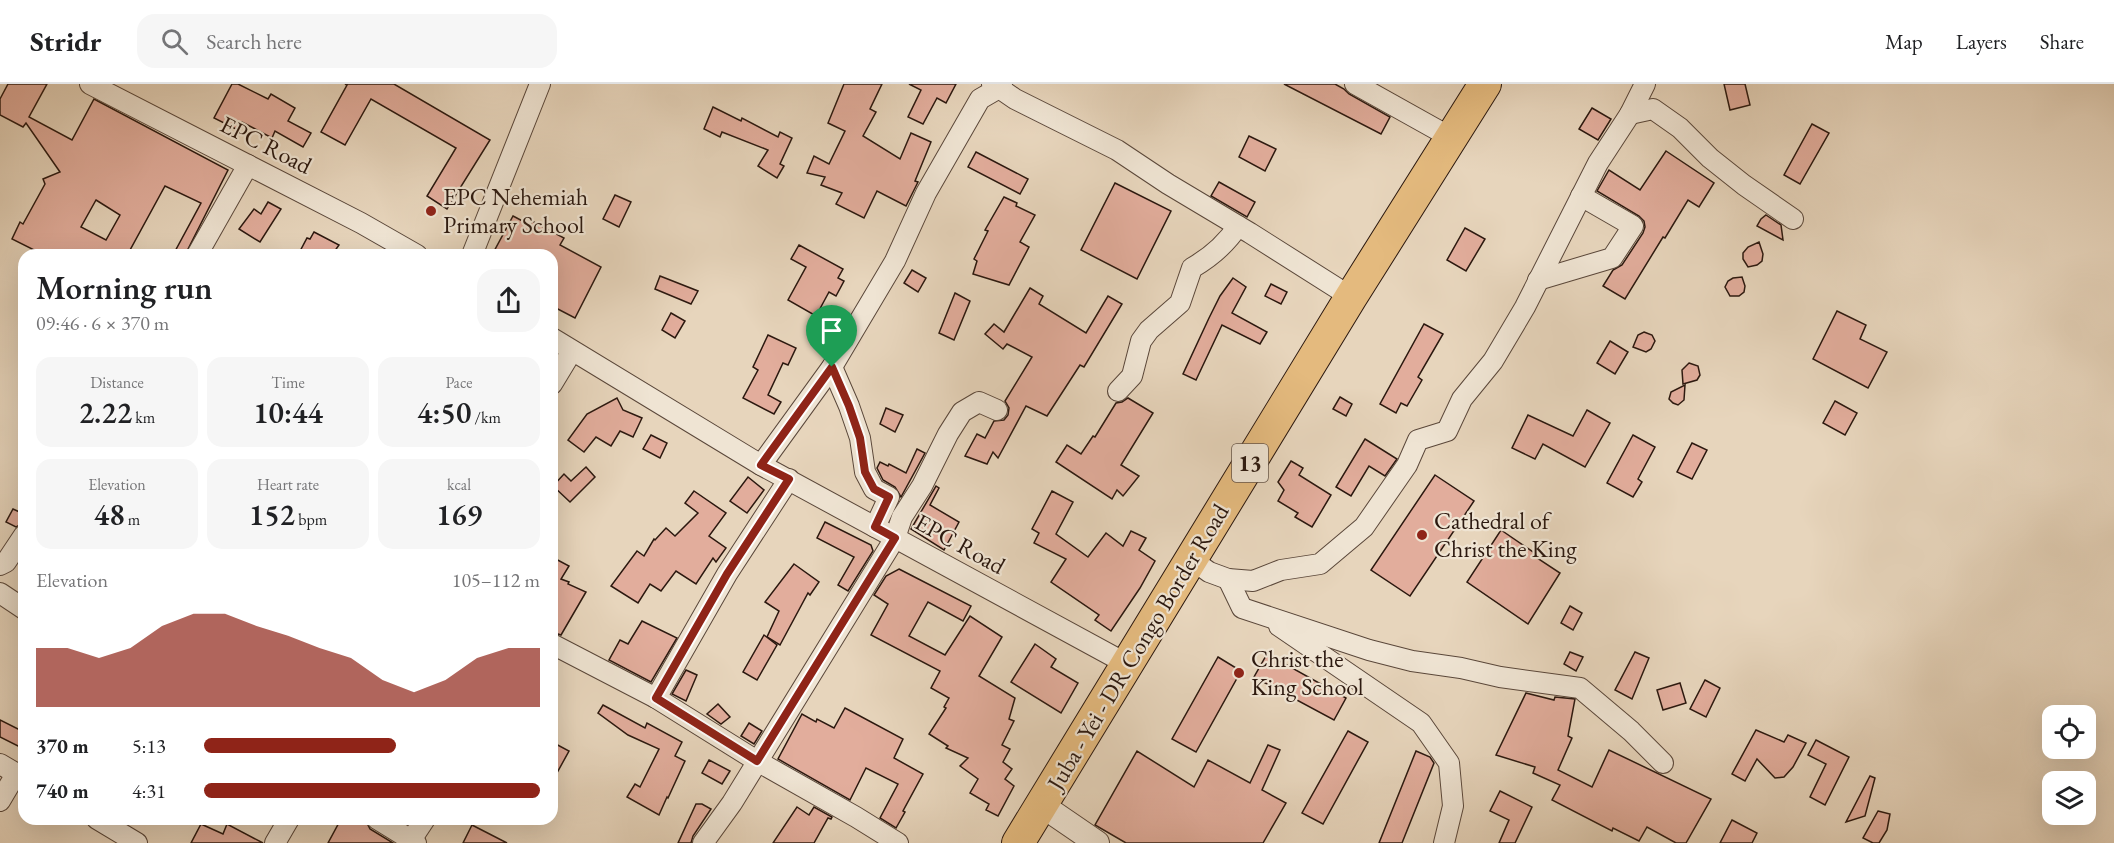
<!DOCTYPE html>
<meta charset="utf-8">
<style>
body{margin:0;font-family:"EB Garamond",serif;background:#f6f6f6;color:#202124;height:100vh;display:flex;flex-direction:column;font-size:22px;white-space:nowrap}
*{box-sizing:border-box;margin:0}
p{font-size:20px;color:#757577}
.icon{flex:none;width:33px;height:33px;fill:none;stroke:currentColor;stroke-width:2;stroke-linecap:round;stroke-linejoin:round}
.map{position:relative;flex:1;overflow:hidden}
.panel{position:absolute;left:18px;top:165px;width:540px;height:576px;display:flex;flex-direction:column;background:#fff;border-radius:18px;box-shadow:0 6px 24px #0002}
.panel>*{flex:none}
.tools{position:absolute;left:2042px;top:621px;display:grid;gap:12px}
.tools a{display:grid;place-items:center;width:54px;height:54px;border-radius:12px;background:#fff;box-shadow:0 6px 24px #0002;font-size:30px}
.pin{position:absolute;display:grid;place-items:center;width:51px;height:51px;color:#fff;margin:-62px -26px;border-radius:50% 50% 50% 0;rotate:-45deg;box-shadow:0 0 6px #0007}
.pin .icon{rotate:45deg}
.round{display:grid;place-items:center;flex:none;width:63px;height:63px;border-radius:18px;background:#f6f6f6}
.overview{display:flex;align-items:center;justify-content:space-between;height:102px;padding:0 18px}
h1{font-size:33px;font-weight:600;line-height:45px}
.metrics{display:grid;grid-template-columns:repeat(3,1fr);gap:9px;height:102px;padding:6px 18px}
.metrics div{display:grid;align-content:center;border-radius:15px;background:#f6f6f6;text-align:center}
.metrics b{font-size:30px;font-weight:600}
.metrics small{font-size:16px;font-weight:400}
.metrics p{font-size:16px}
.chart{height:168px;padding:12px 18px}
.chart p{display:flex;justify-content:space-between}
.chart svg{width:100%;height:108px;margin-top:6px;fill:#8f2418;opacity:.7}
ul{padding:0 18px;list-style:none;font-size:20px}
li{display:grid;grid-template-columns:96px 72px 1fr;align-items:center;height:45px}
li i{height:15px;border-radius:8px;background:#8f2418}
header{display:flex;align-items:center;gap:36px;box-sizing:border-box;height:84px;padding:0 30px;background:#fff;border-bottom:2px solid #e0e0e0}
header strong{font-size:28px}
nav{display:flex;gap:33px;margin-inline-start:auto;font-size:21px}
.search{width:420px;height:54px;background:#f6f6f6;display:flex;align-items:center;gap:15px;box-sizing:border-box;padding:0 21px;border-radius:18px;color:#757577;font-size:22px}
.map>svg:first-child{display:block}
.building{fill:#e2ad9c;stroke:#2b180f;stroke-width:1.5;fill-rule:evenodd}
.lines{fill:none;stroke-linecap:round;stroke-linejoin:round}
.minor-casing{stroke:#5a473a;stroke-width:22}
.tertiary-casing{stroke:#5a473a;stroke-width:26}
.primary-casing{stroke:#2b180f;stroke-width:34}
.minor{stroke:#efe4d3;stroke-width:20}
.tertiary{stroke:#efe4d3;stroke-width:24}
.primary{stroke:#e4ba7e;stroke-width:32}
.route-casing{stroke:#fff;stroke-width:12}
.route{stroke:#8f2418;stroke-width:8}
.poi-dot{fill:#8f2418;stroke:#efe4d3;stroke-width:2}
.labels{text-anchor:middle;stroke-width:4.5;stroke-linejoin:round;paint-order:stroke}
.shield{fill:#efe4d3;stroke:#66554a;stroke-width:1.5}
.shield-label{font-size:22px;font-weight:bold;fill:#2b180f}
.street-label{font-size:24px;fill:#2b180f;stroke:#efe4d3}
.poi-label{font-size:24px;fill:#2b180f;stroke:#efe4d3;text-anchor:start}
</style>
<header>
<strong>Stridr</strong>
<div class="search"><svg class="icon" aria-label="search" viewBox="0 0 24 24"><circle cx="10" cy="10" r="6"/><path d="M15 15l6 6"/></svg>Search here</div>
<nav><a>Map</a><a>Layers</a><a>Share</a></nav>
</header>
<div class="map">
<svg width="2114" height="759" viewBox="0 0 2114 759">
<rect width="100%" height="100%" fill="#e7d5bc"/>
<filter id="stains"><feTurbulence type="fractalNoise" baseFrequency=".00333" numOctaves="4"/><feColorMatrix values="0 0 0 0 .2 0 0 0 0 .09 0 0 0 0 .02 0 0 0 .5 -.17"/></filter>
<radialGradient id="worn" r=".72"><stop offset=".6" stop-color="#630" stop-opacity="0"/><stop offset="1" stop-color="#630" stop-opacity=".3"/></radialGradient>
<g class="building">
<path d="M8,0H47L29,33L72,56L94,15L228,86L185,171H173L201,119L165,102L129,168L135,171H44L12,155L20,138L23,140L45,100L43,95L60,88L26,39L23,43L0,31V15ZM96,116L120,131L106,156L81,143Z"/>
<polygon points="232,0 238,0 268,15 271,10 295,24 288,37 311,49 303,63 275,47 272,54 242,38 238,46 214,34"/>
<polygon points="345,0 394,0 490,56 447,125 427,112 456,64 371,15 345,61 321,48 347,1"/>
<polygon points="844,0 882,0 870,25 876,28 863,52 900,75 911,49 931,58 915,97 918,98 906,122 877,107 864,134 836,120 842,109 821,101 825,93 807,89 814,72 829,80 845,47 828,39"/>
<polygon points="909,0 956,0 946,19 937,14 923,40 908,33 921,6"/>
<polygon points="1284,0 1335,0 1344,5 1349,10 1390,33 1381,50"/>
<polygon points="1724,0 1745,0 1750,21 1730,26"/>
<polygon points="713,23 741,37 742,34 778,53 780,48 792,54 780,80 784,82 777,94 758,82 768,66 722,48 720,53 704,45"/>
<polygon points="1592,24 1611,35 1598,56 1579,45"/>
<polygon points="1812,40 1829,49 1800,100 1784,91"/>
<polygon points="1249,52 1276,65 1265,87 1239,73"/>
<polygon points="1666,67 1714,99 1699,123 1688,116 1665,154 1663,153 1625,215 1603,202 1613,186 1622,181 1643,149 1645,143 1644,137 1639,132 1597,107 1609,86 1640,106"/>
<polygon points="976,68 1028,95 1020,110 968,83"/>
<polygon points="1219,98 1255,118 1247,133 1211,112"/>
<polygon points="1115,99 1171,127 1137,195 1081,166"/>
<polygon points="615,111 631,118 619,143 603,135"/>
<polygon points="1004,113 1017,119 1016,122 1035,131 1020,158 1029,163 1009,201 973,190 977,177 974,175 988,147 985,146"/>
<polygon points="268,118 281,125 260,158 239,145 254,125 261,130"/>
<polygon points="1766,131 1781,141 1783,156 1757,142 1761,135"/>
<polygon points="513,132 530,141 532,137 564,154 560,161 601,183 575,234 552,222 552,171 492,171"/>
<polygon points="1465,144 1485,155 1466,187 1447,176"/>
<polygon points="314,148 339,161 334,168 339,171 298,171 307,154 310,155"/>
<polygon points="1759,158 1763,170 1762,177 1757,181 1748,183 1743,175 1743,169 1748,163"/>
<polygon points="799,161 843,185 838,194 844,197 836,212 829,208 816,232 788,216 806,183 791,175"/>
<polygon points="912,186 926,194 918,208 904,199"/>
<polygon points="660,192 698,207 691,220 655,205"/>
<polygon points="1742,193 1745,202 1744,208 1739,212 1730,212 1725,203 1728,197 1733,194"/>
<polygon points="1233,194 1246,203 1232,229 1267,248 1260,260 1222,241 1196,296 1183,290 1209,234 1220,212"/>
<polygon points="1271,200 1287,208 1281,220 1265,212"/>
<polygon points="1030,204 1043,212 1039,220 1086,249 1108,212 1122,220 1084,283 1080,281 1047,332 1026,322 998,374 993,368 987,380 965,372 977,350 985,354 994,337 1004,336 1008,331 1009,324 1005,317 1032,273 1007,260 1003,265 985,250 994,240 1004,248"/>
<polygon points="955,209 970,217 954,256 939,249"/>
<polygon points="1837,227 1866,241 1860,255 1887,268 1868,304 1813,275"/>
<polygon points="671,229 685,237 675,254 662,246"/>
<polygon points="1424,240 1443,250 1418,293 1422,296 1407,322 1401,319 1396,329 1380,320"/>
<polygon points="1644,248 1652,251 1655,257 1651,265 1646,268 1633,263 1638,251"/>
<polygon points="768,251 796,264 788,281 783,279 768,311 781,318 774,330 743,314 758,286 753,283"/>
<polygon points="1610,257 1628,268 1615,290 1597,279"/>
<polygon points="1689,279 1698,282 1700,291 1697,296 1683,300 1682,286"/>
<polygon points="1685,301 1684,316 1678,321 1673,319 1669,315 1671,308"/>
<polygon points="1340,313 1352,320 1346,332 1333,325"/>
<polygon points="617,314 623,326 642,334 633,353 620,347 611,362 596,353 584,368 568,356 587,330"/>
<polygon points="1128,314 1153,329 1121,381 1139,392 1123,412 1117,406 1112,415 1056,378 1067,361 1081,370 1093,352 1095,353 1116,319 1122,318"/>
<polygon points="1835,317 1857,329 1845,351 1823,339"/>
<polygon points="886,324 903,331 895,348 880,340"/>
<polygon points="1587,326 1610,339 1585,383 1543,360 1535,375 1512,364 1528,331 1573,352"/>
<polygon points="651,351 667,359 660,374 643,365"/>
<polygon points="1633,351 1655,363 1638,395 1642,398 1633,413 1607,399"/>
<polygon points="1365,355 1397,375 1385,392 1369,382 1351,412 1336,403"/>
<polygon points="1692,359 1707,366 1692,395 1677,388"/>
<polygon points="917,365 925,369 901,413 895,403 883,396 877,384 880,378 888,382 889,380 906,389"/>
<polygon points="1291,377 1303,384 1299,391 1331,411 1312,443 1295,433 1298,429 1278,417 1284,406 1278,398"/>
<polygon points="586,383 595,393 570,418 553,402 564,390 571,397"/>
<polygon points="1435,391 1474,417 1410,512 1371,486"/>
<polygon points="748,393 764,406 747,429 730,417"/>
<polygon points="936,402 939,404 930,421 959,438 944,466 911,445"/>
<polygon points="694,407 726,429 709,452 726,464 716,478 713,474 696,500 676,487 661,507 650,500 638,519 611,502 637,467 644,472 654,455 655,456 666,444 675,452 698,429 685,419"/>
<polygon points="1052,407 1073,418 1056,450 1088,473 1106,449 1123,462 1131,447 1146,454 1139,466 1155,477 1140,504 1111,547 1095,536 1099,531 1051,498 1066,475 1034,459 1039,449 1032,445"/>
<polygon points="13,425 24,430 24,439 16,443 6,438"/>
<polygon points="825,438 871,461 873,467 848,507 838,501 854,473 817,454"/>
<polygon points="1501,446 1539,472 1537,474 1560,489 1528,540 1467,498"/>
<polygon points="552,473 569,482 561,495 569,498 568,500 586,508 561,551 552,548"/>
<polygon points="794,480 819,498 810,511 808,509 780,561 767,553 779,527 765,518"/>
<polygon points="899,485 971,522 963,537 928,518 909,552 945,571 970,532 1002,553 979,592 1015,614 1009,635 1014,637 1002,661 1010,665 1003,678 1012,685 1005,695 1014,702 998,732 986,726 989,720 970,709 978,695 960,682 968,674 946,664 948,662 929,650 946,624 944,623 949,614 931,604 940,587 871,551 888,520 874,511 886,492"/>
<polygon points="1570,522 1582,529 1573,546 1561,539"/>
<polygon points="642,537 677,554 651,598 609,576 620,556 628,560"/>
<polygon points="764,551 777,561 757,596 743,588"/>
<polygon points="1035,560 1056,575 1051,583 1078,599 1061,629 1011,598"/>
<polygon points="1570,568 1583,573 1576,587 1564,580"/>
<polygon points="1635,568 1649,574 1632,615 1615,606"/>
<polygon points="1267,570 1346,614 1334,636 1254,593"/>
<polygon points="1218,573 1241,587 1196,668 1172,655"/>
<polygon points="686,586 697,591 686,617 672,610"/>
<polygon points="1705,596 1720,604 1706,633 1690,625"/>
<polygon points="1680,599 1686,619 1663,626 1657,606"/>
<polygon points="1526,609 1554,616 1555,613 1575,615 1568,652 1572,654 1558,686 1592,703 1609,666 1711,715 1686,759 1676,759 1647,743 1639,757 1613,744 1612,747 1552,716 1560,701 1533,689 1535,683 1496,671"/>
<polygon points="718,620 730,633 721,640 707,630"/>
<polygon points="603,621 645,644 647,639 682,658 675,672 685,677 668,714 667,713 659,731 627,713 635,700 640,703 659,665 628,651 598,629"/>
<polygon points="845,624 903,655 894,674 923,690 903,727 905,728 896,744 880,734 898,700 866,684 850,716 778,675 802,630 816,638 817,635 834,644"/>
<polygon points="0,636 24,648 24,665 0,653"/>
<polygon points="749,639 762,647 754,660 741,652"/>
<polygon points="1756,646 1784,658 1788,651 1806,659 1793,683 1784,693 1775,694 1757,675 1745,697 1732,690"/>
<polygon points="1348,647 1368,658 1323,740 1302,729"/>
<polygon points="1816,656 1849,673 1825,721 1810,713 1826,680 1808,671"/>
<polygon points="552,658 569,667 552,698"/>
<polygon points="1268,661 1280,666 1262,706 1286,719 1263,759 1126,759 1095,741 1137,667 1194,703 1208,676 1250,699"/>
<polygon points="1416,667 1430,673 1434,679 1402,759 1379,759"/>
<polygon points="709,676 730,687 722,700 702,689"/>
<polygon points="1870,692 1875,694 1865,732 1846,738"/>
<polygon points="1500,707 1532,723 1515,759 1499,759 1509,736 1490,727"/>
<polygon points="696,720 702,720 711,725 693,752 691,759 678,759"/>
<polygon points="797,723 809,731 814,723 832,733 831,735 828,734 814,759 773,759"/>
<polygon points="1878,727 1890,730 1887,746 1879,759 1873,759 1863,754"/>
<polygon points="341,735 365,735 370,745 393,759 328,759"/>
<polygon points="1732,736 1757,749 1752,759 1720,759"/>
<polygon points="201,740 223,750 227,740 263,759 191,759"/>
<polygon points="472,741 507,759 463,759"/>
</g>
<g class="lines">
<defs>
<g id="minor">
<polyline points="90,0 361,139 417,171"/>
<polyline points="1002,0 999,4 1015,15 1117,66 1168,100 1250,149 1351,213"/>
<polyline points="1355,0 1450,53"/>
<polyline points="1630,30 1653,25 1680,44 1710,74 1744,101 1793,135"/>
<polyline points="197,171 248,81"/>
<polyline points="472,171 540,0"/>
<polyline points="1538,196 1612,174 1633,142 1581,112"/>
<polyline points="552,254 761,381 1127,580"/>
<polyline points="832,283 849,322 860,354 865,388 874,405 889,413 875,443"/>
<polyline points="552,300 572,267"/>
<path d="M1118,307L1132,292L1141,257L1149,246L1180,219L1192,184C1211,173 1226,160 1238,142"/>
<polyline points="761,381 832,283 895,177 926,109 980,15 999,4 992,0"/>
<polyline points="1191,475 1209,488 1228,495 1253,497 1281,486 1320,480 1364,443 1407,381 1418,356 1447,347 1462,315 1493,277 1525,223 1598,79 1630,30 1645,0"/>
<polyline points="0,481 6,478 24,451"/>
<polyline points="1228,495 1242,524 1369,566 1412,577 1461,584 1500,593 1580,604 1631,647 1663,679"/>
<polyline points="0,509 24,525"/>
<polyline points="1279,542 1421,639 1449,679 1453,722 1444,759"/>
<polyline points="552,560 656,614 757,677 856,733 898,759"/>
<polyline points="656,614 727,490 789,395"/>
<polyline points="0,680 24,694"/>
<polyline points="0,717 16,690"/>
<polyline points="97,735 137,759"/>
<polyline points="377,735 416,759"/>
<polyline points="275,759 289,735"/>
<polyline points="409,759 425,735"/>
<polyline points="703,759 732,719 895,454 902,433 922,402 948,350 962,328 979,318 997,326"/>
</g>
<polyline id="tertiary" points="1043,722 1097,759"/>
<polyline id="primary" points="1018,759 1351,213 1485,0"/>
</defs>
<use href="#minor" class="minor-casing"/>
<use href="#tertiary" class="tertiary-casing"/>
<use href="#primary" class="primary-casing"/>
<use href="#minor" class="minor"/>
<use href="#tertiary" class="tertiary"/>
<use href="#primary" class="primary"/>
</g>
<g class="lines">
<defs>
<polygon id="route" points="832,283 849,322 860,354 865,388 874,405 889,413 875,443 895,454 757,677 656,614 727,490 789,395 761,381"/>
</defs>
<use href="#route" class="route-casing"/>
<use href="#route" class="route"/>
</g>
<g class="poi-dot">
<circle cx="431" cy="127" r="6"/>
<circle cx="1422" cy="451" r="6"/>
<circle cx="1239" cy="589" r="6"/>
</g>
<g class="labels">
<rect class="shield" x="1232" y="360" width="36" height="38" rx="4.5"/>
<g class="shield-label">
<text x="1250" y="387">13</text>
</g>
<g class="street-label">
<text transform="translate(266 61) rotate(27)" y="8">EPC Road</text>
<text transform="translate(960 460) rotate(29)" y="8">EPC Road</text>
<text transform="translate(1138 563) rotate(-59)" y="8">Juba - Yei - DR Congo Border Road</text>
</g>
<g class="poi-label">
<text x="443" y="121">EPC Nehemiah<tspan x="443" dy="28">Primary School</tspan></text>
<text x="1434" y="445">Cathedral of<tspan x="1434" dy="28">Christ the King</tspan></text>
<text x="1251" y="583">Christ the<tspan x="1251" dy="28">King School</tspan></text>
</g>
</g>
<rect width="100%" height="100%" filter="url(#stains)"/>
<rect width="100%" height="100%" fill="url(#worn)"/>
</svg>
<div class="tools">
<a><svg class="icon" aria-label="locate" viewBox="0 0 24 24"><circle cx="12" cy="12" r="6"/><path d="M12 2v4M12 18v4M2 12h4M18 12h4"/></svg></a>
<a><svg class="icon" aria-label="layers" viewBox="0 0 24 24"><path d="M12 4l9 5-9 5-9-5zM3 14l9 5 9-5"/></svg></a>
</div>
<div class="pin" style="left:832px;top:283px;background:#1e9e55"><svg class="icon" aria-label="arrive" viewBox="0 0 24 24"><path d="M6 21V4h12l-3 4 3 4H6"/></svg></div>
<section class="panel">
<div class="overview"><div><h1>Morning run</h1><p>09:46 · 6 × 370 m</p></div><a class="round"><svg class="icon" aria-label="share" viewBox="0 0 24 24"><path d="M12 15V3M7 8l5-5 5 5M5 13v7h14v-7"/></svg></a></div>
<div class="metrics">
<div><p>Distance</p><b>2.22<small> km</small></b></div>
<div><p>Time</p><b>10:44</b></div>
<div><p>Pace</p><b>4:50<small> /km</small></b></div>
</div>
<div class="metrics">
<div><p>Elevation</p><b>48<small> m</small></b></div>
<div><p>Heart rate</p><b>152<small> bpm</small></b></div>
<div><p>kcal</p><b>169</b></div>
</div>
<div class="chart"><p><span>Elevation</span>105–112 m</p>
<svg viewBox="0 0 160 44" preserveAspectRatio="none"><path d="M0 44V20L10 20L20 24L30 20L40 11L50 6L60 6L70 11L80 15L90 20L100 24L110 33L120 38L130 33L140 24L150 20L160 20V44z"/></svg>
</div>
<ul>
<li><b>370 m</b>5:13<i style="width:57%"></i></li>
<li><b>740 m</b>4:31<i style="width:100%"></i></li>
</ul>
</section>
</div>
